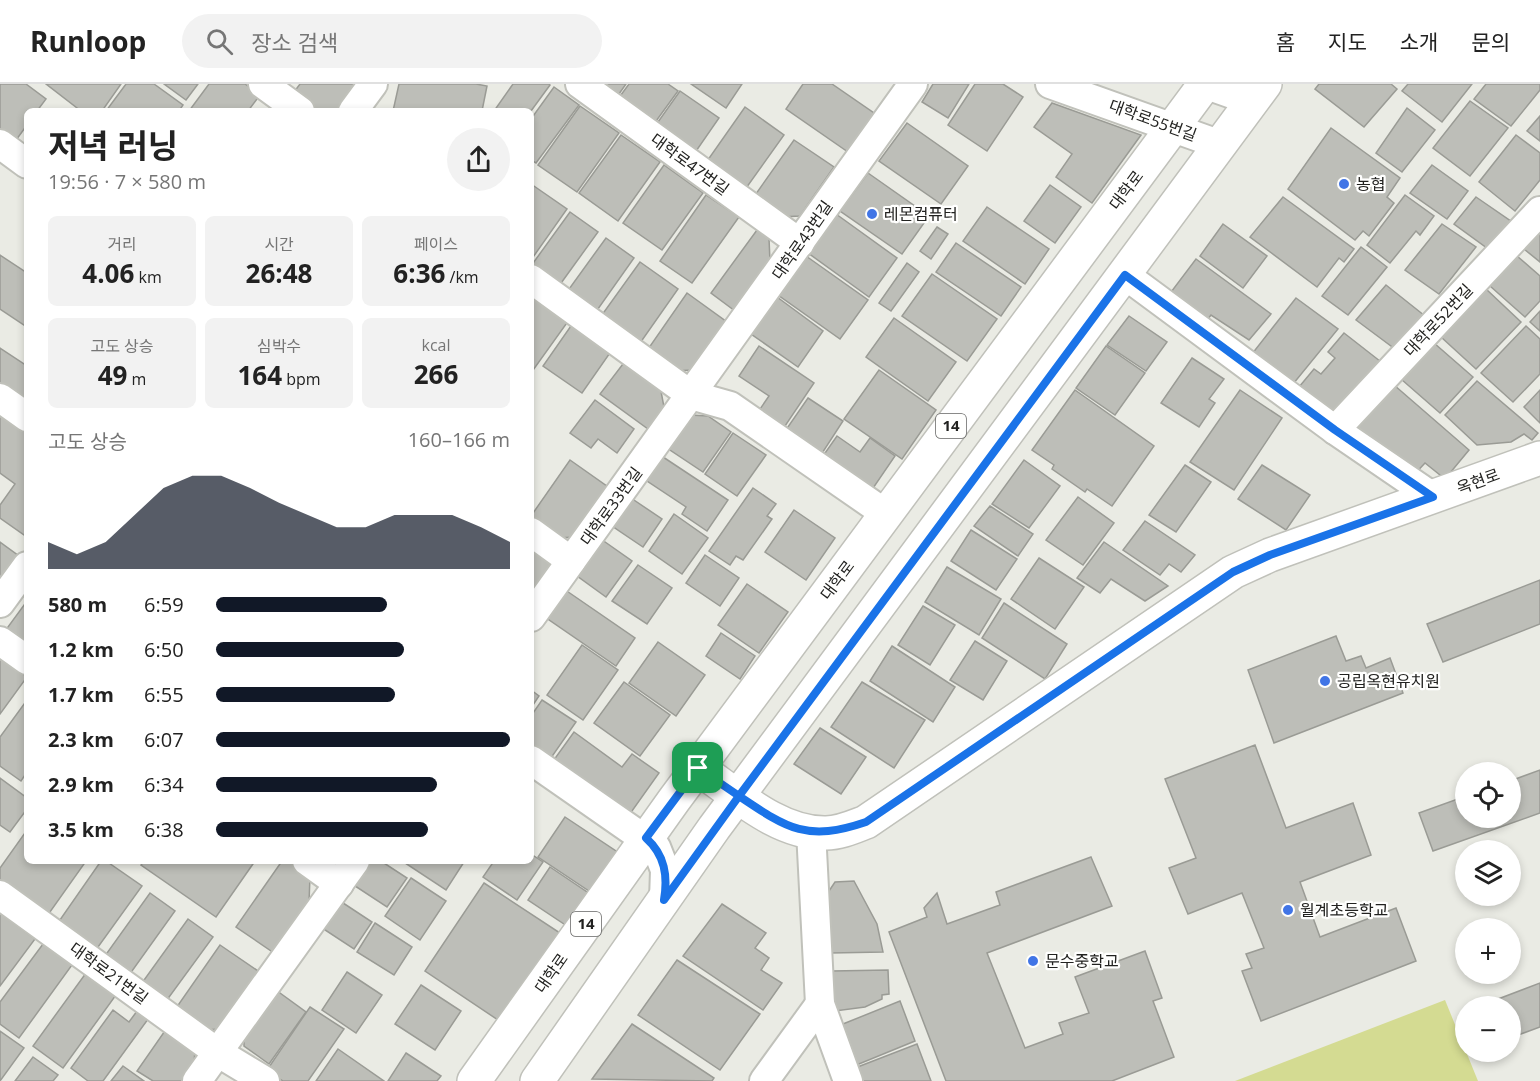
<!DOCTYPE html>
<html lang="ko">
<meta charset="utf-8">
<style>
body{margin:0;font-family:"Open Sans","Noto Sans KR",sans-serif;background:#f2f2f2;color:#222;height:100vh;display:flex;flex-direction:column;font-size:22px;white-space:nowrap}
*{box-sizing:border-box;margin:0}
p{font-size:20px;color:#767676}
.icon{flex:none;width:33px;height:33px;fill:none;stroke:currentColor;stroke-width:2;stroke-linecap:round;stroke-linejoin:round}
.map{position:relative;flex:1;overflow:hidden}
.sheet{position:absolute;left:24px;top:24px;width:510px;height:756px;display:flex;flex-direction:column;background:#fff;border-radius:9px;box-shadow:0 3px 9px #0003}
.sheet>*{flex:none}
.buttons{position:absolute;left:1455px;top:678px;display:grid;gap:12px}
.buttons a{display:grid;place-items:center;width:66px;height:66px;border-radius:50%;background:#fff;box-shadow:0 3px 9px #0003;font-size:30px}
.pin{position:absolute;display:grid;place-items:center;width:51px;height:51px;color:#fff;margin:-26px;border-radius:12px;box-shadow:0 3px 9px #0006}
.round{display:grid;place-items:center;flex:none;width:63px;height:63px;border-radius:32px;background:#f2f2f2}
.head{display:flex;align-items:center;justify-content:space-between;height:102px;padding:0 24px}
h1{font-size:33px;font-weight:700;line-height:45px}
.stats{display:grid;grid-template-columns:repeat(3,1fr);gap:9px;height:102px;padding:6px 24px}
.stats div{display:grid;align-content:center;border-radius:9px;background:#f2f2f2;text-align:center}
.stats b{font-size:26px;font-weight:700}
.stats small{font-size:16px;font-weight:400}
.stats p{font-size:16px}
.chart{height:168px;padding:12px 24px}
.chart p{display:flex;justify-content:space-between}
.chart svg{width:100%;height:108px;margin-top:6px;fill:#111827;opacity:.7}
ul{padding:0 24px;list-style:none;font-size:20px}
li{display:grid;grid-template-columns:96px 72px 1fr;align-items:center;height:45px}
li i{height:15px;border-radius:8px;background:#111827}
header{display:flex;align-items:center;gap:36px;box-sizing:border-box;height:84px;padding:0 30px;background:#fff;border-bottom:2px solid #e0e0e0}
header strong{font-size:28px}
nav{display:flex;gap:33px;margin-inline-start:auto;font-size:21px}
.search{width:420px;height:54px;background:#f2f2f2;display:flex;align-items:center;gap:15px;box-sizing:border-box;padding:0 21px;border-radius:33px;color:#767676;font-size:22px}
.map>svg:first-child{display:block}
.green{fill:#d4db92}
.building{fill:#bdbeb8;stroke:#9a9b95;stroke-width:1.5}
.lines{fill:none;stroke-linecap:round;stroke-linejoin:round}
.minor-casing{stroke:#c0c1ba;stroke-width:32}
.secondary-casing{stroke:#c0c1ba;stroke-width:36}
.primary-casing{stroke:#c0c1ba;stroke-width:36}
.minor{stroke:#fff;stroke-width:28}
.secondary{stroke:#fff;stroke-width:33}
.primary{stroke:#fff;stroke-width:33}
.route-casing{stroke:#fff;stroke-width:12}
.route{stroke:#1a73e8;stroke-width:8}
.poi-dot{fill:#4175e6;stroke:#fffffe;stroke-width:2}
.labels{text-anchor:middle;stroke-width:4.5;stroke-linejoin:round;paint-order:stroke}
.shield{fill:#fffffe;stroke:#646463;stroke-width:1.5}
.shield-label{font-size:15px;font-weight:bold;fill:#222220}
.street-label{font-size:16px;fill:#222220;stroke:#fffffe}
.poi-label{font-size:16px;fill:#222220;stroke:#fffffe;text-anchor:start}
</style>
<header>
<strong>Runloop</strong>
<div class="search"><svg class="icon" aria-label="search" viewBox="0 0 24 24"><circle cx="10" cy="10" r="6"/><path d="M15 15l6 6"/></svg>장소 검색</div>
<nav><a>홈</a><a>지도</a><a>소개</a><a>문의</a></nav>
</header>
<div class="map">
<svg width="1540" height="997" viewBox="0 0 1540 997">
<rect width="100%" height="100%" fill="#eaebe4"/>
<polygon class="green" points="1445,916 1478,997 1235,997"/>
<g class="building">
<polygon points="0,0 26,0 46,15 37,27 27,27 27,41 14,59 0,49"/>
<polygon points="46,0 121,0 102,27 81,27"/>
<polygon points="126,0 154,0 183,21 179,27 106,27"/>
<polygon points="164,0 198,0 186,16"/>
<polygon points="209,0 245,0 260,11 248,27 189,27"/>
<polygon points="300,0 358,0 341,27 312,27 291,12"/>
<polygon points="399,0 476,0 487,2 482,27 393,27"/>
<polygon points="513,0 549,0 550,1 531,27 494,27"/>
<polygon points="590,0 626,0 614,17"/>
<polygon points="629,0 668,0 678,7 651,44 615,19"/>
<polygon points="691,0 742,0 726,24"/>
<polygon points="803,0 832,0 874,29 848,68 786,25"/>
<polygon points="933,0 969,0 948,34 922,18"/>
<polygon points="975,0 1003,0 1023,13 987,67 948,41"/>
<polygon points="1319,0 1391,0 1397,5 1364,43 1315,5"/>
<polygon points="1408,0 1472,0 1442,38 1402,7"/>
<polygon points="1486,0 1540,0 1540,6 1511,42 1474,15"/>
<polygon points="554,3 579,21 536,79 531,76 531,35"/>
<polygon points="680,7 719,34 692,73 653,45"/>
<polygon points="1470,17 1508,44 1470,92 1433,64"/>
<polygon points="1052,19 1141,51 1092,119 1056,93 1072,70 1034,43"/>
<polygon points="580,22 619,49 577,108 538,81"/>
<polygon points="745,23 784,51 744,107 705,80"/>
<polygon points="1407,24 1435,46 1402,88 1376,69"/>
<polygon points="1540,32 1540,57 1527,47"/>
<polygon points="907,39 968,82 941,120 879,77"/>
<polygon points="1331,44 1400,94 1387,113 1394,119 1369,152 1363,147 1355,156 1288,105"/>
<polygon points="621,51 660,78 618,137 579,109"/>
<polygon points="1516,51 1540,69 1540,96 1515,127 1479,98"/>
<polygon points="794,56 834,83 800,132 780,133 753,114"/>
<polygon points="664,81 703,109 662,166 623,139"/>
<polygon points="1432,81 1468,107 1447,135 1410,109"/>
<polygon points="868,89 929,132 902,170 840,127"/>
<polygon points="531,100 567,125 531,176"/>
<polygon points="1050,101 1081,123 1055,159 1024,137"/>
<polygon points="706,111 739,133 692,199 660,177"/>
<polygon points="1405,111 1434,132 1420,151 1416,147 1390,179 1367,161"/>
<polygon points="1283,113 1354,165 1344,178 1339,174 1317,203 1250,153"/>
<polygon points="1476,113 1515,140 1491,167 1454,140"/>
<polygon points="987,123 1049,165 1025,200 963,157"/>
<polygon points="570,128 598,148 556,206 531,182"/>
<polygon points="836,130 897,174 869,213 808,169"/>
<polygon points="1223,140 1267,172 1243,204 1200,172"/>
<polygon points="1442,140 1476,163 1439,210 1405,186"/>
<polygon points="937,143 948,150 931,175 920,167"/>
<polygon points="757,146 769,154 770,178 735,227 711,209"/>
<polygon points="1540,147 1540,178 1524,165"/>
<polygon points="606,154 634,174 593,232 564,212"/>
<polygon points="956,159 1021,203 1001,232 936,188"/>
<polygon points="1361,163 1387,183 1348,231 1322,212"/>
<polygon points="0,171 27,189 27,243 0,225"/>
<polygon points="806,172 868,216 840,255 778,211"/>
<polygon points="1517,172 1540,192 1540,217 1525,233 1490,202"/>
<polygon points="1196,175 1271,230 1249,256 1211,231 1201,244 1165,216"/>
<polygon points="640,178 678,205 638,262 599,235"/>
<polygon points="907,179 919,188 891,227 879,219"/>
<polygon points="932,190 997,235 967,277 902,232"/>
<polygon points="1386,201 1425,232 1395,265 1356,236"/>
<polygon points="1486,205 1521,238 1476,285 1441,253"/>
<polygon points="531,209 569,236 531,289"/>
<polygon points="687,209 727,238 693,286 672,287 646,268"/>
<polygon points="777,213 823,247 798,283 751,250"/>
<polygon points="1296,214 1338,245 1289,305 1248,275"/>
<polygon points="1540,227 1540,247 1530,238"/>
<polygon points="1129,232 1167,258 1146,287 1107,261"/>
<polygon points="894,234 956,278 928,317 866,273"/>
<polygon points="573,239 612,266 582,309 543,282"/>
<polygon points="1526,242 1540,255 1540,290 1513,318 1481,289"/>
<polygon points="1344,249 1385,281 1340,331 1294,309 1314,285 1321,290 1335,274 1328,268"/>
<polygon points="1434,259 1473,293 1440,329 1401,295"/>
<polygon points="759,262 814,299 783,345 758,328 769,312 739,292"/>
<polygon points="1106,262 1145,289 1115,331 1076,304"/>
<polygon points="0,264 27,282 27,320 0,301"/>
<polygon points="1192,274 1224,295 1209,315 1215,319 1199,343 1161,319"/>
<polygon points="626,276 660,302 664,323 648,345 600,310"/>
<polygon points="879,286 936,326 902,375 844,335"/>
<polygon points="1477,297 1538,349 1532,356 1524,350 1511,358 1477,361 1445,331"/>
<polygon points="1394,301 1469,366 1445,395 1425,379 1410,395 1352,348"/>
<polygon points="1075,306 1154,362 1112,422 1087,405 1085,408 1052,385 1054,381 1032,366"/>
<polygon points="1240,306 1282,334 1234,406 1190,378"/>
<polygon points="1540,306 1540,339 1524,323"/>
<polygon points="808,314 843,337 817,377 781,353"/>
<polygon points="595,316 634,345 617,369 598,355 591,364 570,349"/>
<polygon points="0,329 27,347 27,453 0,434 0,421 15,400 0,389"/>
<polygon points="690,331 708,332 731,348 703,388 667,364"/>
<polygon points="733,349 766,371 737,412 705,390"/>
<polygon points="837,352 860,368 870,354 895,372 867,413 818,379"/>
<polygon points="660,371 728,416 707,447 682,430 686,423 644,395"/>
<polygon points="570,376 611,405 576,453 556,454 531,436 531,432"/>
<polygon points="1024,376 1060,402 1029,444 992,420"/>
<polygon points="1185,381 1211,398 1176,448 1149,431"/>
<polygon points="1262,381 1310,411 1286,446 1238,415"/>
<polygon points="753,404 776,420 767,432 772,435 743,476 736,472 730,481 709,467"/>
<polygon points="628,412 662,435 643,463 609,440"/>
<polygon points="1078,413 1114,439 1083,481 1046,456"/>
<polygon points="990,422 1033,450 1018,472 974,442"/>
<polygon points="794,426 835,454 806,496 765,468"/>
<polygon points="674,430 708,454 682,490 649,467"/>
<polygon points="1145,437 1195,471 1181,488 1169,480 1160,491 1123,466"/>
<polygon points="971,446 1017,475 996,506 951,477"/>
<polygon points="598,453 632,477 606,513 573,489"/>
<polygon points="531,455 563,478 538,513 531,508"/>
<polygon points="0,458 19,472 0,500"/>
<polygon points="1104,458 1168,502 1145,517 1111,495 1100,509 1077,494"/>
<polygon points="705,471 739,494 720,522 686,499"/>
<polygon points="1039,474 1084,503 1055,545 1011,515"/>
<polygon points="638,481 672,504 647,540 612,517"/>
<polygon points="947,483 1001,515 979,551 925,518"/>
<polygon points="1540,496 1540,540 1443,578 1427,540"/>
<polygon points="747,500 788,528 759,569 718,541"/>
<polygon points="561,503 635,554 616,582 542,531"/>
<polygon points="27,517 27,564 5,547"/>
<polygon points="1004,519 1067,560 1045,595 982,554"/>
<polygon points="923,522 955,541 930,581 898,561"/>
<polygon points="721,549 755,572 740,595 706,572"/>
<polygon points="1336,552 1346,577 1361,572 1366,584 1390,574 1403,609 1274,659 1248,586"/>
<polygon points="975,557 1007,577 983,616 950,596"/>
<polygon points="658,558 705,591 676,632 629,599"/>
<polygon points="582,561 618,586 583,636 547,611"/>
<polygon points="892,562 955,603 933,638 870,597"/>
<polygon points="0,573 27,593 0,630"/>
<polygon points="624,598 670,631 640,672 594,639"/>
<polygon points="862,598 925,636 894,684 831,643"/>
<polygon points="531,606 539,612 531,624"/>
<polygon points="27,616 27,688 21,697 0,682 0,653"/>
<polygon points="542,616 576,638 546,681 531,671 531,632"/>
<polygon points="820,644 866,673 841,710 794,680"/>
<polygon points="574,648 622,683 632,670 659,689 627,734 551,680"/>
<polygon points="1255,661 1286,744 1353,719 1371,771 1300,798 1320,853 1396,824 1416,877 1261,937 1242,887 1252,884 1246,870 1264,864 1242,809 1188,830 1169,784 1196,774 1165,695"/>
<polygon points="1540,686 1540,729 1433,767 1419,729 1466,712 1466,734 1510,734 1510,697"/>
<polygon points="0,694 27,714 27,725 10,748 0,741"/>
<polygon points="565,733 619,769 592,809 538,773"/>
<polygon points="27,746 27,777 80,777 84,780 45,835 0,803 0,784"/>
<polygon points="531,770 543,778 517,816 483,793 494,777 531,777"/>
<polygon points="1091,773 1112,822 987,869 1025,964 1063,950 1059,939 1089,929 1075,893 1145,867 1162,914 1153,917 1174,973 1112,997 946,997 889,848 927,833 924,824 937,809 947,840 1000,821 996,808"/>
<polygon points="101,777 106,777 142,802 93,870 55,843"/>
<polygon points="144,777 255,777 216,833 141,781"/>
<polygon points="282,777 289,777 310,792 309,819 274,869 236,843"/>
<polygon points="367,777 381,777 407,794 387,823 352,800"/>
<polygon points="402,777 462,777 464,778 446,806"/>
<polygon points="550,783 590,810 567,842 528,816"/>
<polygon points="411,794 446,817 420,856 385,832"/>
<polygon points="854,797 877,840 883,868 831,869 827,810 835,798"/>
<polygon points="484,799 560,849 501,938 425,887"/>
<polygon points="150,809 175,827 127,894 102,876"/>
<polygon points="337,815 372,838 354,865 319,842"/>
<polygon points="722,820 766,849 755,864 769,874 761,886 782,899 763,926 683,872"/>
<polygon points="0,829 35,855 0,902"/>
<polygon points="188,835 213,853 164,920 139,903"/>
<polygon points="375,839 412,863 394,891 357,868"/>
<polygon points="43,860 72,881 19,954 0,940 0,918"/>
<polygon points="220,861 261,889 222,945 202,946 174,927"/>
<polygon points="677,876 760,930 720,986 638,931"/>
<polygon points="888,886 889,910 882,911 882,915 865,923 835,927 832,887"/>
<polygon points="347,888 382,911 356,949 322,926"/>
<polygon points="86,889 116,911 63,984 33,962"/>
<polygon points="1540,899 1540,943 1510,954 1510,922 1486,922 1485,920"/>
<polygon points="269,901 306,928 269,980 244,962 244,938"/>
<polygon points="421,901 461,927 435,966 395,940"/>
<polygon points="900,917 915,957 854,982 838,942"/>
<polygon points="140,923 151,931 103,997 88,997 71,984 113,926 129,938"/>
<polygon points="310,923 344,945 308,997 283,997 267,986"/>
<polygon points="632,940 714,994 712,997 592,995"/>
<polygon points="169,941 195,960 194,986 186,997 153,997 137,987"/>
<polygon points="0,947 24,964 0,997"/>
<polygon points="917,960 931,997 860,997 855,984"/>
<polygon points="338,965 384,997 316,997"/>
<polygon points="406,969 441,992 437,997 388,997"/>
<polygon points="33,973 58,991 53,997 15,997"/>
<polygon points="123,982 144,997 111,997"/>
</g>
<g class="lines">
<defs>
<g id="minor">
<polyline points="263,0 300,27"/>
<polyline points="580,0 800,159"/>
<polyline points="1050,0 1221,61"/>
<polyline points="1204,0 1252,17"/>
<polyline points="353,27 373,0"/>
<polyline points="0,60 27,80"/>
<polyline points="1125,191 1335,346 1433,413"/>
<polyline points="531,195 691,311 730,322 886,430"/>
<polyline points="0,314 27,333"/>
<polyline points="1335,346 1540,127"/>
<polyline points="531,448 571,477"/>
<polyline points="0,519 27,482"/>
<polyline points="531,533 913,0"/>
<polyline points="0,557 27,576"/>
<polyline points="531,676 656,763 665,786 664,816"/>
<polyline points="811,747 820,920 848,997"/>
<polyline points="307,777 339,800"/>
<polyline points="0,811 217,968 265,997"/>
<polyline points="197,997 355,777"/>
<polyline points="764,997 820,920"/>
</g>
<path id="secondary" d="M698,684C735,709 778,750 826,749C840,749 853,743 866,738L1233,488L1270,471L1540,374"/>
<g id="primary">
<polyline points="474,997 674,716 1205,0"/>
<polyline points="537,997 714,744 1265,0"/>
</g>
</defs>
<use href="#minor" class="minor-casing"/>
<use href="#secondary" class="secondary-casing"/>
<use href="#primary" class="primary-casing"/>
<use href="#minor" class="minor"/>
<use href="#secondary" class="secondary"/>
<use href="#primary" class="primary"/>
</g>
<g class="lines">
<defs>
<path id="route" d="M698,684L646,754C665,771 668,792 664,816L739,712C788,745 807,758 866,738L1233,488L1270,471L1433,413L1335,346L1125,191L739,712L698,684"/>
</defs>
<use href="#route" class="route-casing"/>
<use href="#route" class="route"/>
</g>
<g class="poi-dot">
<circle cx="1344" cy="100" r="6"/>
<circle cx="872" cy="130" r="6"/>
<circle cx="1325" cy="597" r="6"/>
<circle cx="1288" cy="826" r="6"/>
<circle cx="1033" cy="877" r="6"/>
</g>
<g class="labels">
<g class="shield">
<rect x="936" y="330" width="30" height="24" rx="4.5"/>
<rect x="571" y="828" width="30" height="24" rx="4.5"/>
</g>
<g class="shield-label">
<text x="951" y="347">14</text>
<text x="586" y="845">14</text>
</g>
<g class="street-label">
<text transform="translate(1153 36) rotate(20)" y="6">대학로55번길</text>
<text transform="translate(690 80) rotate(36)" y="6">대학로47번길</text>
<text transform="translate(1126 106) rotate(-53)" y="6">대학로</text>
<text transform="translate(802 156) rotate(-55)" y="6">대학로43번길</text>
<text transform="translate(1438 236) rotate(-47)" y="6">대학로52번길</text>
<text transform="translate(1478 397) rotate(-20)" y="6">옥현로</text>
<text transform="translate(611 422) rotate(-54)" y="6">대학로33번길</text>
<text transform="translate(837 496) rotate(-53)" y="6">대학로</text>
<text transform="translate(109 889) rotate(36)" y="6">대학로21번길</text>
<text transform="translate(551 889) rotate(-55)" y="6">대학로</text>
</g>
<g class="poi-label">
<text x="1356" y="106">농협</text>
<text x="884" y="136">레몬컴퓨터</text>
<text x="1337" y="603">공립옥현유치원</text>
<text x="1300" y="832">월계초등학교</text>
<text x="1045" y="883">문수중학교</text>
</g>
</g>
</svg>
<div class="buttons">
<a><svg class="icon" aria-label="locate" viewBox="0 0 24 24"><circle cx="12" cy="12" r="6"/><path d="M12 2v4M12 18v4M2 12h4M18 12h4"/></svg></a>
<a><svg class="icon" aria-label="layers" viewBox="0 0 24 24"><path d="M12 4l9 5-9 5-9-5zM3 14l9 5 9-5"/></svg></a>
<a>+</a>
<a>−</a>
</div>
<div class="pin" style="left:698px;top:684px;background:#1e9e55"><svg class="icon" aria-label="arrive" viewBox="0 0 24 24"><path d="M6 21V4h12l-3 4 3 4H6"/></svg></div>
<section class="sheet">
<div class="head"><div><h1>저녁 러닝</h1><p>19:56 · 7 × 580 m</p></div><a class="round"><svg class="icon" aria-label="share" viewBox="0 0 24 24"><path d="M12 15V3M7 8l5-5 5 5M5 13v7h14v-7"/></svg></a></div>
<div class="stats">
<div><p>거리</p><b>4.06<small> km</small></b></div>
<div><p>시간</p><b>26:48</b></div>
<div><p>페이스</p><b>6:36<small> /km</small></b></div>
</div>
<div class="stats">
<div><p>고도 상승</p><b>49<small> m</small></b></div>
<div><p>심박수</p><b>164<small> bpm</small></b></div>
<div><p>kcal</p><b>266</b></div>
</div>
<div class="chart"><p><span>고도 상승</span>160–166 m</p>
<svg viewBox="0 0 160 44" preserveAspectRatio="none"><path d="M0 44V33L10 38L20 33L30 22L40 11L50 6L60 6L70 11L80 17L90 22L100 27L110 27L120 22L130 22L140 22L150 27L160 33V44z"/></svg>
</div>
<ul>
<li><b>580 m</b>6:59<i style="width:58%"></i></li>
<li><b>1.2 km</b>6:50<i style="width:64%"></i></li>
<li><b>1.7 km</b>6:55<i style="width:61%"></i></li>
<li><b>2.3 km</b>6:07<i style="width:100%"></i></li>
<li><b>2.9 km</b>6:34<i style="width:75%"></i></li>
<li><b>3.5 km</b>6:38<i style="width:72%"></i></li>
</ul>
</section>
</div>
